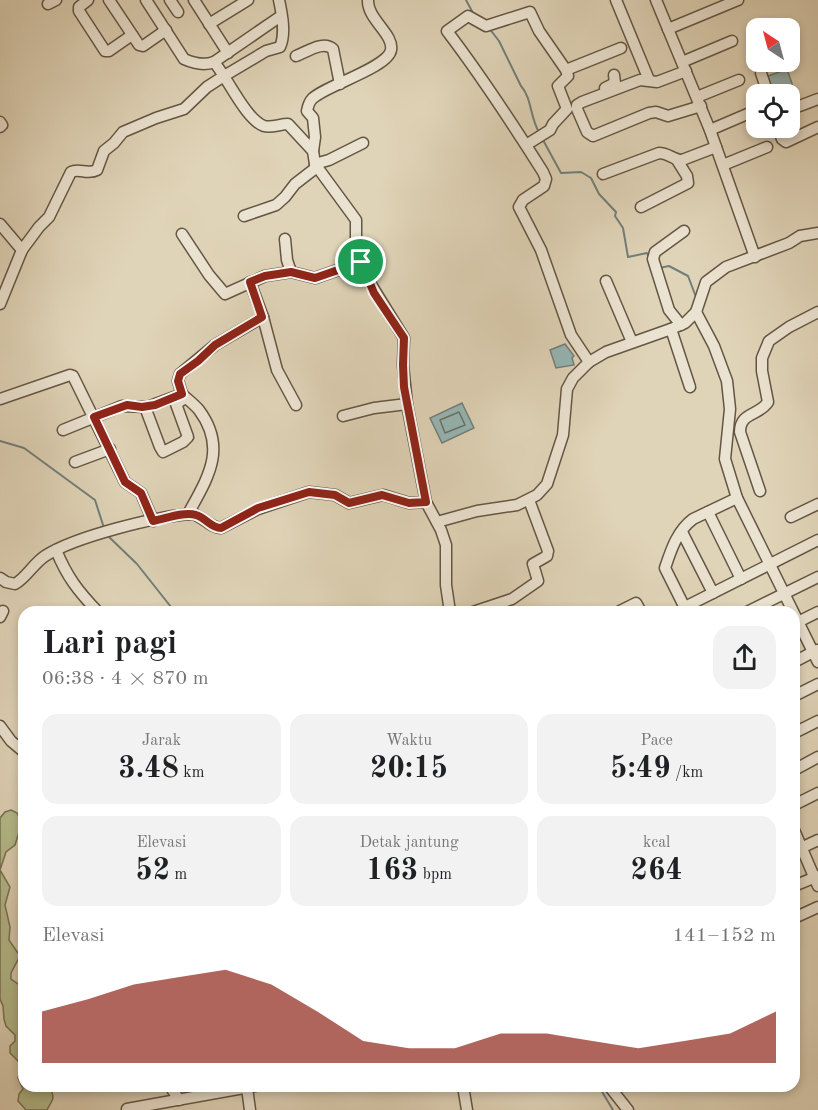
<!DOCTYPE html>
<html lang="id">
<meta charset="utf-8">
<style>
body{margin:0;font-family:"Old Standard TT",serif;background:#f2f2f2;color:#202124;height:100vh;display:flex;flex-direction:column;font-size:22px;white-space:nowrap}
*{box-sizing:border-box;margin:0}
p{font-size:20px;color:#757577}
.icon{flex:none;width:33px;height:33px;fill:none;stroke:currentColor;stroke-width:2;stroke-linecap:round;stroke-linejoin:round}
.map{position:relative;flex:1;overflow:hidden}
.details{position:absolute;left:18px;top:606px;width:782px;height:486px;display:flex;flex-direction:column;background:#fff;border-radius:18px;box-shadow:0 3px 9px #0003}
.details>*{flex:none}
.needle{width:39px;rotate:324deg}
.controls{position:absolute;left:746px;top:18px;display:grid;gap:12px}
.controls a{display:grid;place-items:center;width:54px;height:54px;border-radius:12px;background:#fff;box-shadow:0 3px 9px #0003;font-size:30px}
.pin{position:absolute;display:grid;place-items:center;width:51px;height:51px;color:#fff;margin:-26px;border:3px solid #fff;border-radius:50%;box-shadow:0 2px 6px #0007}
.round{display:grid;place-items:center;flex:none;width:63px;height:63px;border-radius:18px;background:#f2f2f2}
.overview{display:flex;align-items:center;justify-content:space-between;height:102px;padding:0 24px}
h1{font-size:33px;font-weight:700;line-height:45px}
.metrics{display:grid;grid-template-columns:repeat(3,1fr);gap:9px;height:102px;padding:6px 24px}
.metrics div{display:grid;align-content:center;border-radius:15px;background:#f2f2f2;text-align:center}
.metrics b{font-size:30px;font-weight:700}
.metrics small{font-size:16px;font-weight:400}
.metrics p{font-size:16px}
.chart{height:168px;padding:12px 24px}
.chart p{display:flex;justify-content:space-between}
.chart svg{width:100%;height:108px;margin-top:6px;fill:#8f2418;opacity:.7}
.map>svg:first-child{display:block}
.green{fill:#b5bc8d;stroke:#787456;stroke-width:1.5}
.water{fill:#96b7b7;stroke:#717f7a;stroke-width:1.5}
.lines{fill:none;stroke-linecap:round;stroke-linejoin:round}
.shore{stroke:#68726a;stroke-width:1.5}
.stream{stroke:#717f7a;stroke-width:2}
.minor-casing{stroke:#645644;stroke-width:13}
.minor{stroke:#ebe3d1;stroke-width:10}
.route-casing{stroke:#fff;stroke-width:12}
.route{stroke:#8f2418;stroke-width:8}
</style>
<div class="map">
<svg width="818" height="1110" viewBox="0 0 818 1110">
<rect width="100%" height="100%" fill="#e0d4b8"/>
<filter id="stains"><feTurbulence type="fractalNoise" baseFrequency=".00333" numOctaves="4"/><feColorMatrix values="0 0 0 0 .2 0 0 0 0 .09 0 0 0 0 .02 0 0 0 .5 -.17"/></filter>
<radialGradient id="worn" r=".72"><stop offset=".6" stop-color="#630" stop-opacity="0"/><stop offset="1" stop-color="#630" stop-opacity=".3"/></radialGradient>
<path class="green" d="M11,810L17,813L20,819L19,832L15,845L6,852L0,870L10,887L5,905L10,927L9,940L20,956L11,973V979L24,988V1086H49C56,1100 53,1098 47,1110H26L18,1101L19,1094L23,1089L18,1078L22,1065L10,1053V1046L15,1041V1035L6,1026L4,1019L3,1006L0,999V818L5,812Z"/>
<g class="water">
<polygon points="787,69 799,104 789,108 789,94 769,94 763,78"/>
<polygon points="565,344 574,356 572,358 574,365 556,368 550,350"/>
<polygon points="462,403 474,428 442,443 430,418"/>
</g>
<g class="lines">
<polygon class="shore" points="459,412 465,425 445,433 440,420"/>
<g class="stream">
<polyline points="466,0 473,13"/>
<path d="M489,28L499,41L521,86C532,98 530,118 539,132"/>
<polyline points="543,140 561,173 581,172 591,178 599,194 616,212 615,216 623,228 628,257 647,253 649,258"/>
<polyline points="659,268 669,266 688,276 696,297"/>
<polyline points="0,441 24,448 95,500 104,528"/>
<polyline points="108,536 137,564 175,612"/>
<polyline points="597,1086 601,1090 613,1110"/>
</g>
<defs>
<g id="minor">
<polyline points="88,0 79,7 79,11 105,51 109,51 132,35"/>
<polyline points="109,0 139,45 143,46 166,30"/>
<path d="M146,0L184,59C193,63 204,66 214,62C227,77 246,120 264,126C272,128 280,124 288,124L313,151"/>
<polyline points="170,0 178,12"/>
<polyline points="194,0 228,53"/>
<path d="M368,0C367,19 394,34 391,50C388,68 324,86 312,99C309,102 308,106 307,111L313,118L315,137L313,151L315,164L356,220V244L367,278L404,338L403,365L407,404L426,502L441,530L446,545V585L450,612"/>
<polyline points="616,0 649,80"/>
<polyline points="656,0 710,130 755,257"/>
<polyline points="48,4 56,0"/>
<polyline points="209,24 248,0"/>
<polyline points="668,29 738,0"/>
<path d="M296,56C307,52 323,40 333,49L340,84"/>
<polyline points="214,62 278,18"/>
<polyline points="682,62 732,41"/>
<polyline points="566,70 621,48"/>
<polyline points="686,71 657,82 640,80 582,102 577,105 577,109 587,132 593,136 649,113 656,112 668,116 701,106"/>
<polyline points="761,73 768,94"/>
<polyline points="605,88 615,83 614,75"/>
<polyline points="697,97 739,80"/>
<polyline points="789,110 818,99"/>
<polyline points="0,122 2,125 0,127"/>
<polyline points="778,128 782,139 786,142 818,127"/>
<polyline points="710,130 752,112"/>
<path d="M526,145L550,130L553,124L567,109L558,86L568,76L566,70L539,31L530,12L486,26L468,16L447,31C482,77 512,123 543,172L546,179L544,186L523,200L519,207L541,250L571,335L589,362"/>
<polyline points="315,164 329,160 363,143"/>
<polyline points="723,165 767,147"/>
<path d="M603,174L659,153C668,153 674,160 682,160L716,147"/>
<polyline points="641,207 688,183 687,176 677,160"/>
<polyline points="244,216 276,205 285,197 295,184 317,167"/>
<polyline points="0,224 22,250"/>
<polyline points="182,234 209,275 225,294 265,276 291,272 315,278 361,262"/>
<polyline points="285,239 287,260 291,272"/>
<polyline points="606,281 632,342"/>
<polyline points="250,282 263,317 277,370 296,405"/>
<path d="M0,304L22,250L39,227L49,217L71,172C79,168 88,175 97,170L104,151L114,143L123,132L156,118L184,109L207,87L224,76L266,51L280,47C286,34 282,14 279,0"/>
<polyline points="696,312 714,346 727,381 730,409 725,459 737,498 818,662"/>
<polyline points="681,325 669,310 653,259 655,252 684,231"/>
<polyline points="671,329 690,387"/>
<path d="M182,394C187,399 194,404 199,410C228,449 207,479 188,514"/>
<polyline points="0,399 70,375 73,376 125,482 141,493 153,521"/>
<polyline points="145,407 160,447 163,452 183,442 188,437 176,404 185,398"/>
<polyline points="343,416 374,408 407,404"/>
<polyline points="63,430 122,406 147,407 182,394 178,381 180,374 215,345 263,317"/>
<polyline points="75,462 110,449"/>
<path d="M760,491L740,432C740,412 759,416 768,402L762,371V358L769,341L789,327L818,312"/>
<polyline points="708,512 741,579"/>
<polyline points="791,517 818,504"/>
<polyline points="437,522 477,511 517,505 537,495 547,484 563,435 567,389 573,378 589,362 606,352 671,329 685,323 696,312 706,282 726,267 789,243 800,236 818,233"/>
<polyline points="682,532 713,593"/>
<path d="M56,550C67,577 78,591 98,612"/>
<path d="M0,578L6,582L15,584C27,577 33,564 45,556C74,537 157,516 192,514C203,516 210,528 221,528L258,509L309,492L335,495L349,503L383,495L409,503L426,502"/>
<polyline points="685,607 818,540"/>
<polyline points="473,612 512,599 538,581 533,564 547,556 548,551 529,500"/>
<polyline points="618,612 636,603 641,612"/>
<path d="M687,612L665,568C671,550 677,531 693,519L737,498"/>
<polyline points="747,612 818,577"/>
<polyline points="0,617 3,611"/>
<polyline points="794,624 818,612"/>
<polyline points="794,662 817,650"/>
<polyline points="794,696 818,684"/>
<polyline points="0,726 11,741 24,752"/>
<polyline points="794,733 818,721"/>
<polyline points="794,770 818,757"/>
<polyline points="794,805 818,793"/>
<polyline points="794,830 818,886"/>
<polyline points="801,848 818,840"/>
<polyline points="794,886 818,876"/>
<polyline points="794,918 818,907"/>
<polyline points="170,1086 179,1100"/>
<polyline points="463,1086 467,1110"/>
<polyline points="609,1086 628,1110"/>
<polyline points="247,1088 250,1110"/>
<polyline points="127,1109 255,1086"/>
</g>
</defs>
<use href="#minor" class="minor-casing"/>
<use href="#minor" class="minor"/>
</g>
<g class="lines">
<defs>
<path id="route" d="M361,262L374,293L404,338L403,365L404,387L426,502L409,503L382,495L349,503L335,495L309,492L258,508L221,528C211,528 206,518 196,515C184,511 165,519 153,521L141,493L125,482L94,417L127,405L142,407L155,405L182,394L178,381L180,374L198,361L215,345L262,317L250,282L265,276L291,272L315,278Z"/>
</defs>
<use href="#route" class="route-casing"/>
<use href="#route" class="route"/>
</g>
<rect width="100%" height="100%" filter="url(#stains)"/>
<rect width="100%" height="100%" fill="url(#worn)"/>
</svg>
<div class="controls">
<a><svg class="needle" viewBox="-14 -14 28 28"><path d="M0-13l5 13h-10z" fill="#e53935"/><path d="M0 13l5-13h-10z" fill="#757577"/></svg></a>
<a><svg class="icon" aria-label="locate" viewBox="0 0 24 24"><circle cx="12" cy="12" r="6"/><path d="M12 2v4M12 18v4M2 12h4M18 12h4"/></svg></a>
</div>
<div class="pin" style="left:361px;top:262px;background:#1e9e55"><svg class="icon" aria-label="arrive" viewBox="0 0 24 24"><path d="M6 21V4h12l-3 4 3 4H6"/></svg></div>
<section class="details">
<div class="overview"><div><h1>Lari pagi</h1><p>06:38 · 4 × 870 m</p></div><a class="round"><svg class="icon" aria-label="share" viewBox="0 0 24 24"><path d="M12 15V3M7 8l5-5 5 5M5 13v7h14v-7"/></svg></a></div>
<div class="metrics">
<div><p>Jarak</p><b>3.48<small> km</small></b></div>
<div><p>Waktu</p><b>20:15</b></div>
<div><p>Pace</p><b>5:49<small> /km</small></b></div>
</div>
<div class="metrics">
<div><p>Elevasi</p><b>52<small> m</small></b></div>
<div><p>Detak jantung</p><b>163<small> bpm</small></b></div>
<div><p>kcal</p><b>264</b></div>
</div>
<div class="chart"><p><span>Elevasi</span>141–152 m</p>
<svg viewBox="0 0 160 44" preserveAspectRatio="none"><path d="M0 44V23L10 18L20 12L30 9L40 6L50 12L60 23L70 35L80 38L90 38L100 32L110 32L120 35L130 38L140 35L150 32L160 23V44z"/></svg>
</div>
</section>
</div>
